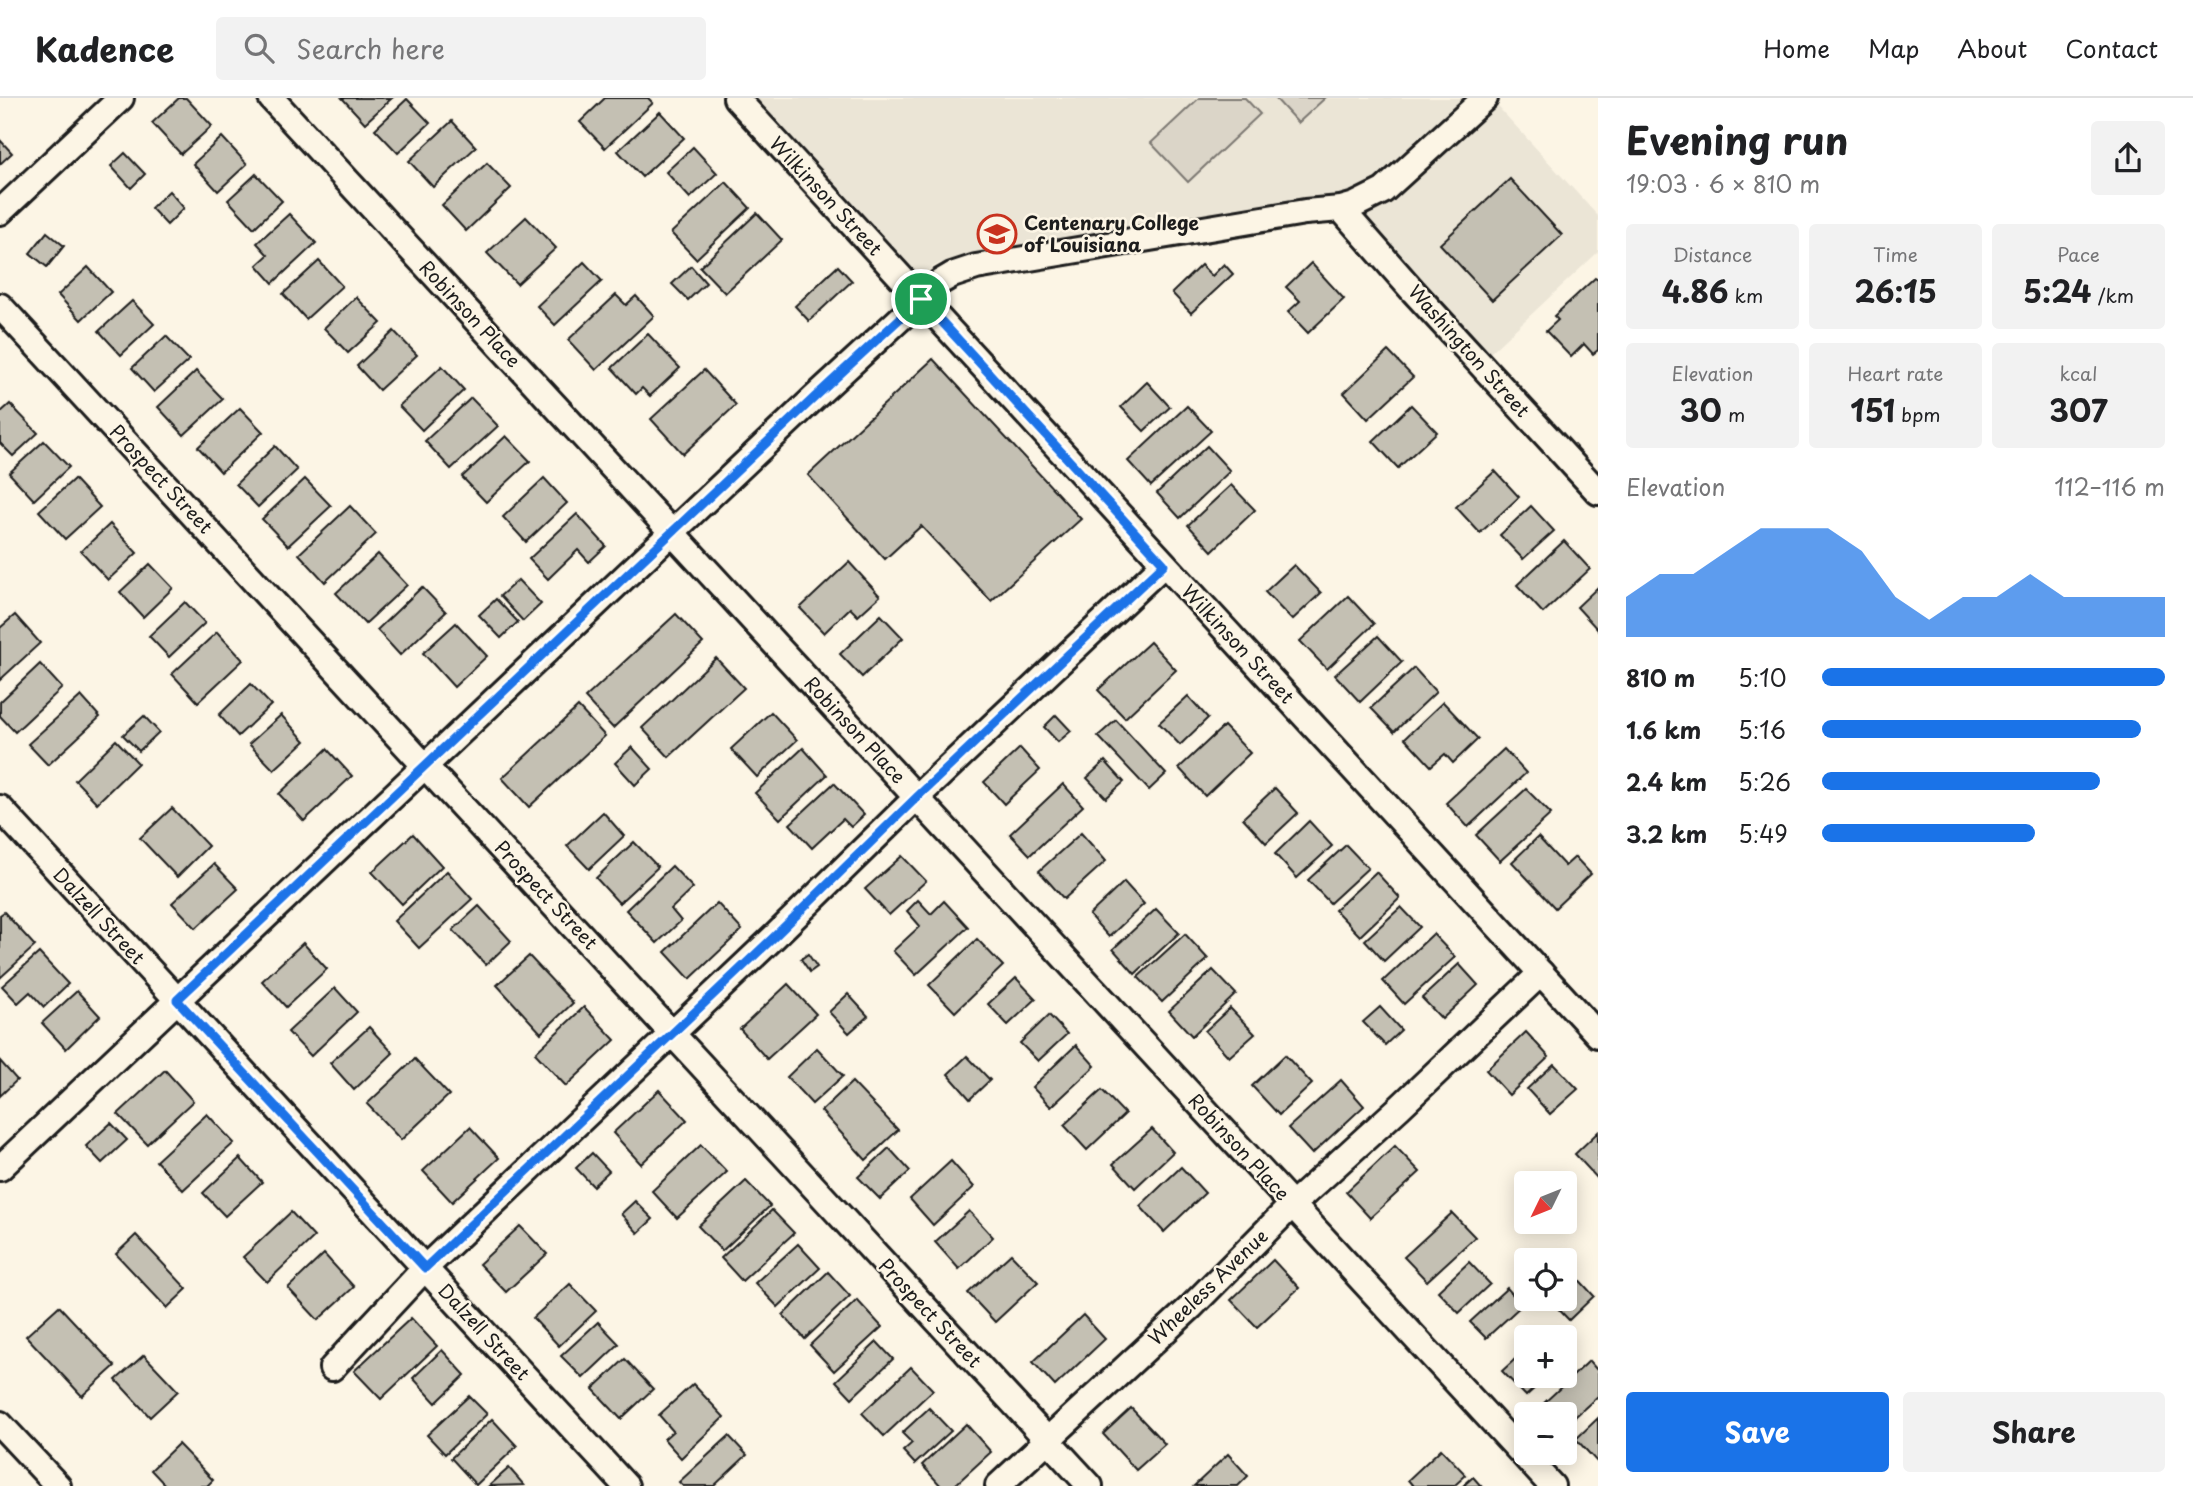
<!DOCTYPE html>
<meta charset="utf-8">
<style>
body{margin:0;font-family:"Playpen Sans",sans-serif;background:#f2f2f2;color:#202124;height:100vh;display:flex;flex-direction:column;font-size:26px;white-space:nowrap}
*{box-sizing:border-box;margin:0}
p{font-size:23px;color:#757577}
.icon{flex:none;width:38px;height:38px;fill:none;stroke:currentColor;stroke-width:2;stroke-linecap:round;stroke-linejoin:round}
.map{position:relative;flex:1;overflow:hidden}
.details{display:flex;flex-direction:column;background:#fff;width:595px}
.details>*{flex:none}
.needle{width:46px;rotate:227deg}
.fabs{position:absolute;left:1514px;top:1073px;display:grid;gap:14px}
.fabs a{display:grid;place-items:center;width:63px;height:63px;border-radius:7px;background:#fff;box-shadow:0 4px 18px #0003;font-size:35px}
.pin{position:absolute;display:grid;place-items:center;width:60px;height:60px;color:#fff;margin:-30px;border:4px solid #fff;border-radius:50%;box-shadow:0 2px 7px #0007}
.round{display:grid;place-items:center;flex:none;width:74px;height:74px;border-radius:7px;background:#f2f2f2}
.overview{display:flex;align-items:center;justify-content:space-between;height:119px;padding:0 28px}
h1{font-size:38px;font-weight:700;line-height:52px}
.stats{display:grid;grid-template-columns:repeat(3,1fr);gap:10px;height:119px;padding:7px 28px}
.stats div{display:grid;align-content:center;border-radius:7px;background:#f2f2f2;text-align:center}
.stats b{font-size:30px;font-weight:700}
.stats small{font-size:19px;font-weight:400}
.stats p{font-size:19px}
.chart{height:196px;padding:14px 28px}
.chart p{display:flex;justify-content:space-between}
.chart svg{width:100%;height:126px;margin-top:7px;fill:#1a73e8;opacity:.7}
.button{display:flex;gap:14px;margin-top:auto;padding:14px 28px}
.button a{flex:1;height:80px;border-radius:7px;background:#1a73e8;color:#fff;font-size:28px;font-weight:700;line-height:80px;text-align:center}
.button a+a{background:#f2f2f2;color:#202124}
ul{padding:0 28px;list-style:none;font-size:23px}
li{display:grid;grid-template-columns:112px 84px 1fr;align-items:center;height:52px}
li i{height:18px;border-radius:9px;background:#1a73e8}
header{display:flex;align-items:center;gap:42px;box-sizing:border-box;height:98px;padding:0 35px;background:#fff;border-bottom:2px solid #e0e0e0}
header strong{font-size:33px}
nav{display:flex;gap:38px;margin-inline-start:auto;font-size:24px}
.search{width:490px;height:63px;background:#f2f2f2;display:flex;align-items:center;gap:18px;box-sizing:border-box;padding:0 24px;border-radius:7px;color:#757577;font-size:26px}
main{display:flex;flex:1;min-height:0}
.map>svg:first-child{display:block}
.built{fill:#ebe5d6}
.green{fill:#dbd5c8;stroke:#7c7872;stroke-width:2}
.building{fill:#c4c0b3;stroke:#1c1c1c;stroke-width:2}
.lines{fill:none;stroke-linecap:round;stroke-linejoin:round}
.minor-casing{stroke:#1c1c1c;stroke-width:30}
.minor{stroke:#fcf5e5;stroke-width:24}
.route-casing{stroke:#fff;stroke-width:14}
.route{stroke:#1a73e8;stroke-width:9}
.labels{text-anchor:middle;stroke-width:5;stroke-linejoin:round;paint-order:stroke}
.street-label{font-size:19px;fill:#1c1c1c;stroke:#fcf5e5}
.poi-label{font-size:19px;font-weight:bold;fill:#1c1c1c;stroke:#fcf5e5;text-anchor:start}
</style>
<header>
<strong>Kadence</strong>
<div class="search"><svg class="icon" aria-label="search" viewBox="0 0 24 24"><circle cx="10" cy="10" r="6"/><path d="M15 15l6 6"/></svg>Search here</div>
<nav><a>Home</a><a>Map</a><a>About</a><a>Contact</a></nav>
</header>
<main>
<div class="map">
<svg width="1598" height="1388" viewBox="0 0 1598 1388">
<rect width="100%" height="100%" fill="#fcf5e5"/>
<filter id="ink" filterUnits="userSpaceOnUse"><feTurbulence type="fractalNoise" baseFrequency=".0143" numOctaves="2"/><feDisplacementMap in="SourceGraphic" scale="14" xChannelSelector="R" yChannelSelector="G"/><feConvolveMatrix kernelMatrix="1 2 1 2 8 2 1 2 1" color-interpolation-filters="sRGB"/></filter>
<g filter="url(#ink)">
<polygon class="built" points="754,0 1490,0 1598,118 1598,154 1490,255 1344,97 940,165 918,178"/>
<g class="green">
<polygon points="1199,0 1245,0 1260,16 1188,84 1151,45"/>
<polygon points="1275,0 1325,0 1298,25"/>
</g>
<g class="building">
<polygon points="179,0 186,0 212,28 181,56 152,25"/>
<polygon points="342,0 392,0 365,25"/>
<polygon points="605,0 648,0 653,5 605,50 580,24"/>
<polygon points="407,1 430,25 398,55 375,31"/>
<polygon points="660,14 684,40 642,79 618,53"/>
<polygon points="452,23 476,49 433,89 409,63"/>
<polygon points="222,39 247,66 218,93 193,66"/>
<polygon points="0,42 12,55 0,66"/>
<polygon points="693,49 717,75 690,100 666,74"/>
<polygon points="125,55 145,76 131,90 111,68"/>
<polygon points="487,65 511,90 466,133 442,107"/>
<polygon points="256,76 282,103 254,130 228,102"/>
<polygon points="1510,81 1562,137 1492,202 1440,146"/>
<polygon points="726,84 750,110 696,161 671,135"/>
<polygon points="169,93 184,110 167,127 151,110"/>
<polygon points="757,115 782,142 725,195 700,169"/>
<polygon points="289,116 316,145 273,185 257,167 268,157 257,145"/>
<polygon points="526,119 556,150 517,186 487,155"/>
<polygon points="47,134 64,148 47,169 30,155"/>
<polygon points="319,163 342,188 306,221 283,196"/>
<polygon points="584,164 602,183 555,227 537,208"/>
<polygon points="1311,165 1344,201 1308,235 1288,214 1300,203 1286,189"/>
<polygon points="1224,166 1233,176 1191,215 1172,195 1201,167 1212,178"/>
<polygon points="691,168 706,185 688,202 672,186"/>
<polygon points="838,168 852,183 809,223 795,208"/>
<polygon points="88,169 111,194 81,222 58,197"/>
<polygon points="1595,180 1598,182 1598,252 1593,256 1584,246 1571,259 1546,233 1558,222 1554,218"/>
<polygon points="616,197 626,207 636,198 654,218 596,272 568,242"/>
<polygon points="356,199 381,225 348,255 324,230"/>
<polygon points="132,203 154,226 121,257 99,233"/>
<polygon points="394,233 417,257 379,292 357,268"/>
<polygon points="648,236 680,270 650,298 642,290 636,296 612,270"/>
<polygon points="166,238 189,262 154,294 132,270"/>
<polygon points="1388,253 1413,279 1368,321 1344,295"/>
<polygon points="933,261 1081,421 991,503 921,428 885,461 808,377"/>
<polygon points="442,268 464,292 422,332 399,308"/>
<polygon points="704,272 736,307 683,356 651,321"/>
<polygon points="196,273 223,301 184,337 158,309"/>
<polygon points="1147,284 1170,309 1144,333 1121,309"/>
<polygon points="471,300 498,328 451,371 425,343"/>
<polygon points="10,306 38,335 13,358 0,345 0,315"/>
<polygon points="1411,307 1437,334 1398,370 1373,343"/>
<polygon points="1187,308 1211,333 1151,388 1128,363"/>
<polygon points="240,310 263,334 221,374 198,349"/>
<polygon points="506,338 530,363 486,404 462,379"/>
<polygon points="44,343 69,369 34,402 9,375"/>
<polygon points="275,348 297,372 258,409 236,386"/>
<polygon points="1207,348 1230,373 1180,420 1157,395"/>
<polygon points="1495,373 1519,399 1480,435 1456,409"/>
<polygon points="544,380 567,405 526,444 503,419"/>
<polygon points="74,381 100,409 65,441 39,413"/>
<polygon points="305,381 331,408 288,448 262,421"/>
<polygon points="1231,387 1255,412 1212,453 1188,427"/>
<polygon points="350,408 376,436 325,484 299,456"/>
<polygon points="1531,408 1554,433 1523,461 1500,437"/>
<polygon points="577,416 606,448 589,464 578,452 548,481 529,461"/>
<polygon points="110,426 137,455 108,482 81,453"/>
<polygon points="1564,443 1590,471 1543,515 1517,487"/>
<polygon points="378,456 407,487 365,526 336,495"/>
<polygon points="849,464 880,498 858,518 850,510 824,535 800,510"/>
<polygon points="150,466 173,490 143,519 120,494"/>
<polygon points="1294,467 1321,495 1292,522 1265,494"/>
<polygon points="518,482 541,506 523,523 500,498"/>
<polygon points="422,489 446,514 400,557 377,532"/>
<polygon points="1598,489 1598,532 1577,509"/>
<polygon points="1348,498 1374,526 1327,571 1300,543"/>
<polygon points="496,501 518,524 501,540 479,517"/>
<polygon points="185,504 205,525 169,559 149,538"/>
<polygon points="676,516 703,545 613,630 585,600"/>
<polygon points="15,517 40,545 0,582 0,530"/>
<polygon points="881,517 903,540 862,579 840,556"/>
<polygon points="456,525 487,558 454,589 423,555"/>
<polygon points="217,534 243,562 198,604 172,576"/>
<polygon points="1378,538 1402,564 1360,604 1335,577"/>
<polygon points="1150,544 1176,572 1125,620 1098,592"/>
<polygon points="716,560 744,590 669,659 642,630"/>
<polygon points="40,566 62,590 15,634 0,618 0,604"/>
<polygon points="1414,570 1436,594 1394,634 1371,610"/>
<polygon points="251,586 271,607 238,638 219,617"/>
<polygon points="81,598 100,619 48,667 28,646"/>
<polygon points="1188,598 1208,620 1180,647 1159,625"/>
<polygon points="1443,604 1478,641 1453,665 1445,656 1431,668 1405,640"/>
<polygon points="578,609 605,638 529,709 502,680"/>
<polygon points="771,614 797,642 757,679 731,651"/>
<polygon points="281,617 305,643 274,672 249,646"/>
<polygon points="1056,617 1071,633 1058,644 1044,629"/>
<polygon points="144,618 159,634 139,653 123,637"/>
<polygon points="1116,622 1166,676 1149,692 1098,638"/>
<polygon points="1224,628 1250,655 1205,698 1179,670"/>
<polygon points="116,642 138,665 97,705 75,682"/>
<polygon points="632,649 652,671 635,687 615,665"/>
<polygon points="803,650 827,677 780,721 755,695"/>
<polygon points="1020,650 1040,672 1004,706 984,684"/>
<polygon points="327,651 352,678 304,723 279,696"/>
<polygon points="1504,651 1526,675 1468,729 1446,705"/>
<polygon points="1105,663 1124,684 1106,700 1087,680"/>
<polygon points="834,685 864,717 851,729 843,721 812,750 790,726"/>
<polygon points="1063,686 1083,708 1030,757 1010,736"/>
<polygon points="1275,690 1298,715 1266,745 1243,720"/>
<polygon points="1526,691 1551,716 1500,763 1476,737"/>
<polygon points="172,710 208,748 177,779 140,740"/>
<polygon points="603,714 624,738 589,771 567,748"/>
<polygon points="1309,723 1332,748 1297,780 1275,756"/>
<polygon points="1081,735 1106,763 1064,801 1039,773"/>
<polygon points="413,736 442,768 402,806 372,774"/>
<polygon points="1538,739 1565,768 1575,759 1591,776 1555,810 1512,764"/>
<polygon points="634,744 658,769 619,805 596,780"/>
<polygon points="1346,747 1368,770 1330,805 1308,782"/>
<polygon points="902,758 926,783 889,817 865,791"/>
<polygon points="214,766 238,791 196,830 172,805"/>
<polygon points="672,768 693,790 671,811 681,823 657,845 626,812"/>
<polygon points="447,773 472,801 419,850 394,823"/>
<polygon points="1376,774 1400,800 1360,838 1335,812"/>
<polygon points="1124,784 1144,806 1109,839 1089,817"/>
<polygon points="918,802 931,816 944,803 968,829 916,877 893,853 920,828 907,813"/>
<polygon points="717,805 742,832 690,881 665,854"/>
<polygon points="479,808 511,843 486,867 453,832"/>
<polygon points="1401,809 1420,829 1384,863 1365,842"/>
<polygon points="1156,811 1179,835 1135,876 1113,851"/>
<polygon points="4,814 35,848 0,880 0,817"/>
<polygon points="1185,836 1208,861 1162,904 1138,879"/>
<polygon points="1433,836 1455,859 1404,906 1383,883"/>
<polygon points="977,841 1003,868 955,914 929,887"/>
<polygon points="303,845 327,871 286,909 262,883"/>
<polygon points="39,855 68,886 44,909 30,894 18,905 2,888"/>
<polygon points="808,856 817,869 810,874 801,861"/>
<polygon points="529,858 573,905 541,935 497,887"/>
<polygon points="1459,866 1478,887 1442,921 1422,900"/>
<polygon points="1213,872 1236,896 1192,938 1169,913"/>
<polygon points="1016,880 1036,901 1008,927 988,906"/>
<polygon points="788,886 816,916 767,961 740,931"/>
<polygon points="335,890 357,914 311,958 288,934"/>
<polygon points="77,893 100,918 66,951 42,925"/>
<polygon points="848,896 868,918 849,935 829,914"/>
<polygon points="584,909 615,942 566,988 535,955"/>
<polygon points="1380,909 1401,932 1385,947 1363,924"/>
<polygon points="1230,910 1255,936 1229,959 1205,933"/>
<polygon points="1049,917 1067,936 1038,963 1020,945"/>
<polygon points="369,929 393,955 354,992 330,965"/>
<polygon points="1526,934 1549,959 1509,997 1486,972"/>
<polygon points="1076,947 1095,968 1051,1009 1032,989"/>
<polygon points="817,950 843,978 812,1006 787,979"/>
<polygon points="1285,957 1312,986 1279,1017 1252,988"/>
<polygon points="967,958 990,982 970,1001 948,976"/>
<polygon points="415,961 449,997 401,1042 367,1006"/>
<polygon points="0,963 17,982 0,998"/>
<polygon points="1554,966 1578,991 1550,1016 1527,991"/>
<polygon points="165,972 193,1003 147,1046 118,1016"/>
<polygon points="1341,982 1364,1008 1312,1056 1288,1030"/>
<polygon points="852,984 898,1032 866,1062 821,1013"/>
<polygon points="659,992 687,1022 641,1066 613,1035"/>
<polygon points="1102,992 1125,1016 1087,1052 1064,1027"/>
<polygon points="207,1016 234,1045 183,1092 156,1063"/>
<polygon points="111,1025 127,1042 102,1065 86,1048"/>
<polygon points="470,1029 499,1060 452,1104 423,1073"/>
<polygon points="1152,1031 1173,1054 1135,1090 1113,1066"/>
<polygon points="1598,1034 1598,1081 1575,1056"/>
<polygon points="701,1047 727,1074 677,1120 652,1093"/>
<polygon points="1395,1048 1420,1074 1370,1120 1346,1094"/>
<polygon points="889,1050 910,1073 880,1101 858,1079"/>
<polygon points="592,1055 609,1073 593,1088 576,1070"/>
<polygon points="240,1060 262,1084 225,1118 203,1095"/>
<polygon points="951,1063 974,1089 933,1127 910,1101"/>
<polygon points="1181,1069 1205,1095 1164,1134 1140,1108"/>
<polygon points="746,1083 770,1108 722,1153 698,1128"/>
<polygon points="635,1103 653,1121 638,1135 621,1116"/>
<polygon points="772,1112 794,1135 742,1183 721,1160"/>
<polygon points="969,1113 993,1139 959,1171 935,1144"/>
<polygon points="291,1114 314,1139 267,1184 243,1159"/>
<polygon points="1452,1115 1475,1139 1427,1183 1404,1159"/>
<polygon points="520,1128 547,1156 506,1194 479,1166"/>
<polygon points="136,1137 187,1191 167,1210 116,1156"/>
<polygon points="798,1146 820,1170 778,1209 755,1185"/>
<polygon points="324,1156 354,1189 318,1222 288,1190"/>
<polygon points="1011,1156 1038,1184 995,1224 968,1195"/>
<polygon points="1273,1162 1299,1190 1257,1229 1231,1202"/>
<polygon points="1469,1164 1490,1186 1459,1215 1438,1193"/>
<polygon points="828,1174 850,1198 805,1241 783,1217"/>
<polygon points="1574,1176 1594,1198 1569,1222 1548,1200 1564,1200 1564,1185"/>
<polygon points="570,1186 596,1213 559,1248 533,1220"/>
<polygon points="1507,1190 1522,1207 1486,1240 1470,1224"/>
<polygon points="857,1202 882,1229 834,1273 810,1247"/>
<polygon points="59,1208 115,1268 82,1298 26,1238"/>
<polygon points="1083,1217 1105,1241 1055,1288 1033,1264"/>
<polygon points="411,1220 437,1248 381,1301 354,1273"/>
<polygon points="598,1224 619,1246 583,1280 561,1258"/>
<polygon points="877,1244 893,1261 852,1300 836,1283"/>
<polygon points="1526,1251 1526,1278 1548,1278 1526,1298 1502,1273"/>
<polygon points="442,1252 465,1277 436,1305 413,1280"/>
<polygon points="144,1257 178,1293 150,1319 116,1282"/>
<polygon points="625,1261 653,1291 621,1321 593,1291"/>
<polygon points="1589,1263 1598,1273 1598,1298 1565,1328 1564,1316 1554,1316 1544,1305"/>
<polygon points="911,1269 933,1292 884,1338 862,1315"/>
<polygon points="693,1286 724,1319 681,1360 664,1341 673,1333 659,1317"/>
<polygon points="469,1298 487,1316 445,1356 427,1337"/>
<polygon points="929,1310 951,1333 915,1366 903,1353 912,1345 902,1335"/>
<polygon points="1131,1310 1165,1346 1136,1372 1103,1336"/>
<polygon points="1598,1320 1598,1365 1576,1341"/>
<polygon points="492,1321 517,1348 476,1387 451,1360"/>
<polygon points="966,1326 991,1354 954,1388 941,1388 922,1367"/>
<polygon points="729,1338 747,1357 714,1388 683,1388 679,1384"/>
<polygon points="178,1346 213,1382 207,1388 166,1388 151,1372"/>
<polygon points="1441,1351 1466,1377 1454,1388 1413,1388 1408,1382"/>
<polygon points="1228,1356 1248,1378 1238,1388 1194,1388"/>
<polygon points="509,1370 524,1387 489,1388"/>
<polygon points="1473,1379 1481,1388 1463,1388"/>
</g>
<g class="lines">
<defs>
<g id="minor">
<polyline points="271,0 1552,1388"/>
<polyline points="736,0 1598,937"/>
<polyline points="1341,111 1414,194 1598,394"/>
<polyline points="0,114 121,0"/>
<polyline points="0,208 1090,1388"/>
<polyline points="0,710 626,1388"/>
<polyline points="0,1070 815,299 940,184 952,177 976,169 1305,114 1341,111 1355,107 1383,93 1485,0"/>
<polyline points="332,1270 425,1170 774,839 917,699 1164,466"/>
<polyline points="0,1326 58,1388"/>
<polyline points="998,1388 1191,1209 1292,1107 1400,1009 1541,875"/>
</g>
</defs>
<use href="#minor" class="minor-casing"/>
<use href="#minor" class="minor"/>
</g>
</g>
<g class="lines" filter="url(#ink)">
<defs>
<polygon id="route" points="921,201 1164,466 917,699 774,839 425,1170 177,902 815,299"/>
</defs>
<use href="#route" class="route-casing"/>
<use href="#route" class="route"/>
</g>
<defs>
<symbol id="university-ring" viewBox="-11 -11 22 22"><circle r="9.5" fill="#fcf5e5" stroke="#c8321e" stroke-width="1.5"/><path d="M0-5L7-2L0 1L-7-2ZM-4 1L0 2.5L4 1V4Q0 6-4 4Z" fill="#c8321e"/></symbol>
</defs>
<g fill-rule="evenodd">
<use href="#university-ring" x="975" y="114" width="44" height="44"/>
</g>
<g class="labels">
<g class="street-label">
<text transform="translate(826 98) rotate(47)" y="7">Wilkinson Street</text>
<text transform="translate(470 216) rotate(47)" y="7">Robinson Place</text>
<text transform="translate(1469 253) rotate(48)" y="7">Washington Street</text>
<text transform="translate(161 381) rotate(47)" y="7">Prospect Street</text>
<text transform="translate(1238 546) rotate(47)" y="7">Wilkinson Street</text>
<text transform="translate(855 632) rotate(47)" y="7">Robinson Place</text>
<text transform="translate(546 797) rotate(47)" y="7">Prospect Street</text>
<text transform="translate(99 818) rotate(47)" y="7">Dalzell Street</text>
<text transform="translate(1239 1049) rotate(47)" y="7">Robinson Place</text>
<text transform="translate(1208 1189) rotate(-44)" y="7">Wheeless Avenue</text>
<text transform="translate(930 1215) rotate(47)" y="7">Prospect Street</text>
<text transform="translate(484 1234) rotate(47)" y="7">Dalzell Street</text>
</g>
<g class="poi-label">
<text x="1024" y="132">Centenary College<tspan x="1024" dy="22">of Louisiana</tspan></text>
</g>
</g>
</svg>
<div class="fabs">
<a><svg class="needle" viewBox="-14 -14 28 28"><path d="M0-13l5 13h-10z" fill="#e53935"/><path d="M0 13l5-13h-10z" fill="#757577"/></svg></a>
<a><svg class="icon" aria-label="locate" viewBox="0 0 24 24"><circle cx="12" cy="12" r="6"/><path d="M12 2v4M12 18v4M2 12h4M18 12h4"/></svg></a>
<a>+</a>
<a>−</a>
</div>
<div class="pin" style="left:921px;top:201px;background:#1e9e55"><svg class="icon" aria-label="arrive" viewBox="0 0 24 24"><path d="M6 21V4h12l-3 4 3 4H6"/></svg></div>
</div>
<section class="details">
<div class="overview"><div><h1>Evening run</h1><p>19:03 · 6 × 810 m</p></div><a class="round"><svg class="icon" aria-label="share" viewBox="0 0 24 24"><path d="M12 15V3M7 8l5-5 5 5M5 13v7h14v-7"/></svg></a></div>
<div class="stats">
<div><p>Distance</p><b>4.86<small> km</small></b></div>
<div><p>Time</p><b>26:15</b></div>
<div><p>Pace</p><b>5:24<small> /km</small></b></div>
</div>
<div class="stats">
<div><p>Elevation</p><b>30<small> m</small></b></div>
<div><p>Heart rate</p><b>151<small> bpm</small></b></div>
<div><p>kcal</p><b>307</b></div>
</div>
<div class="chart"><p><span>Elevation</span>112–116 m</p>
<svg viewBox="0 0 160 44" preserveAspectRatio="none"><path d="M0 44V30L10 22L20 22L30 14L40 6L50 6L60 6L70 14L80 30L90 38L100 30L110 30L120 22L130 30L140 30L150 30L160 30V44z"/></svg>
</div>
<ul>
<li><b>810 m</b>5:10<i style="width:100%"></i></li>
<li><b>1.6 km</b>5:16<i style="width:93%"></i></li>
<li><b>2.4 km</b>5:26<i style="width:81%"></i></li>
<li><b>3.2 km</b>5:49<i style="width:62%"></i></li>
</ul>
<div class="button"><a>Save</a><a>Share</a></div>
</section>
</main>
